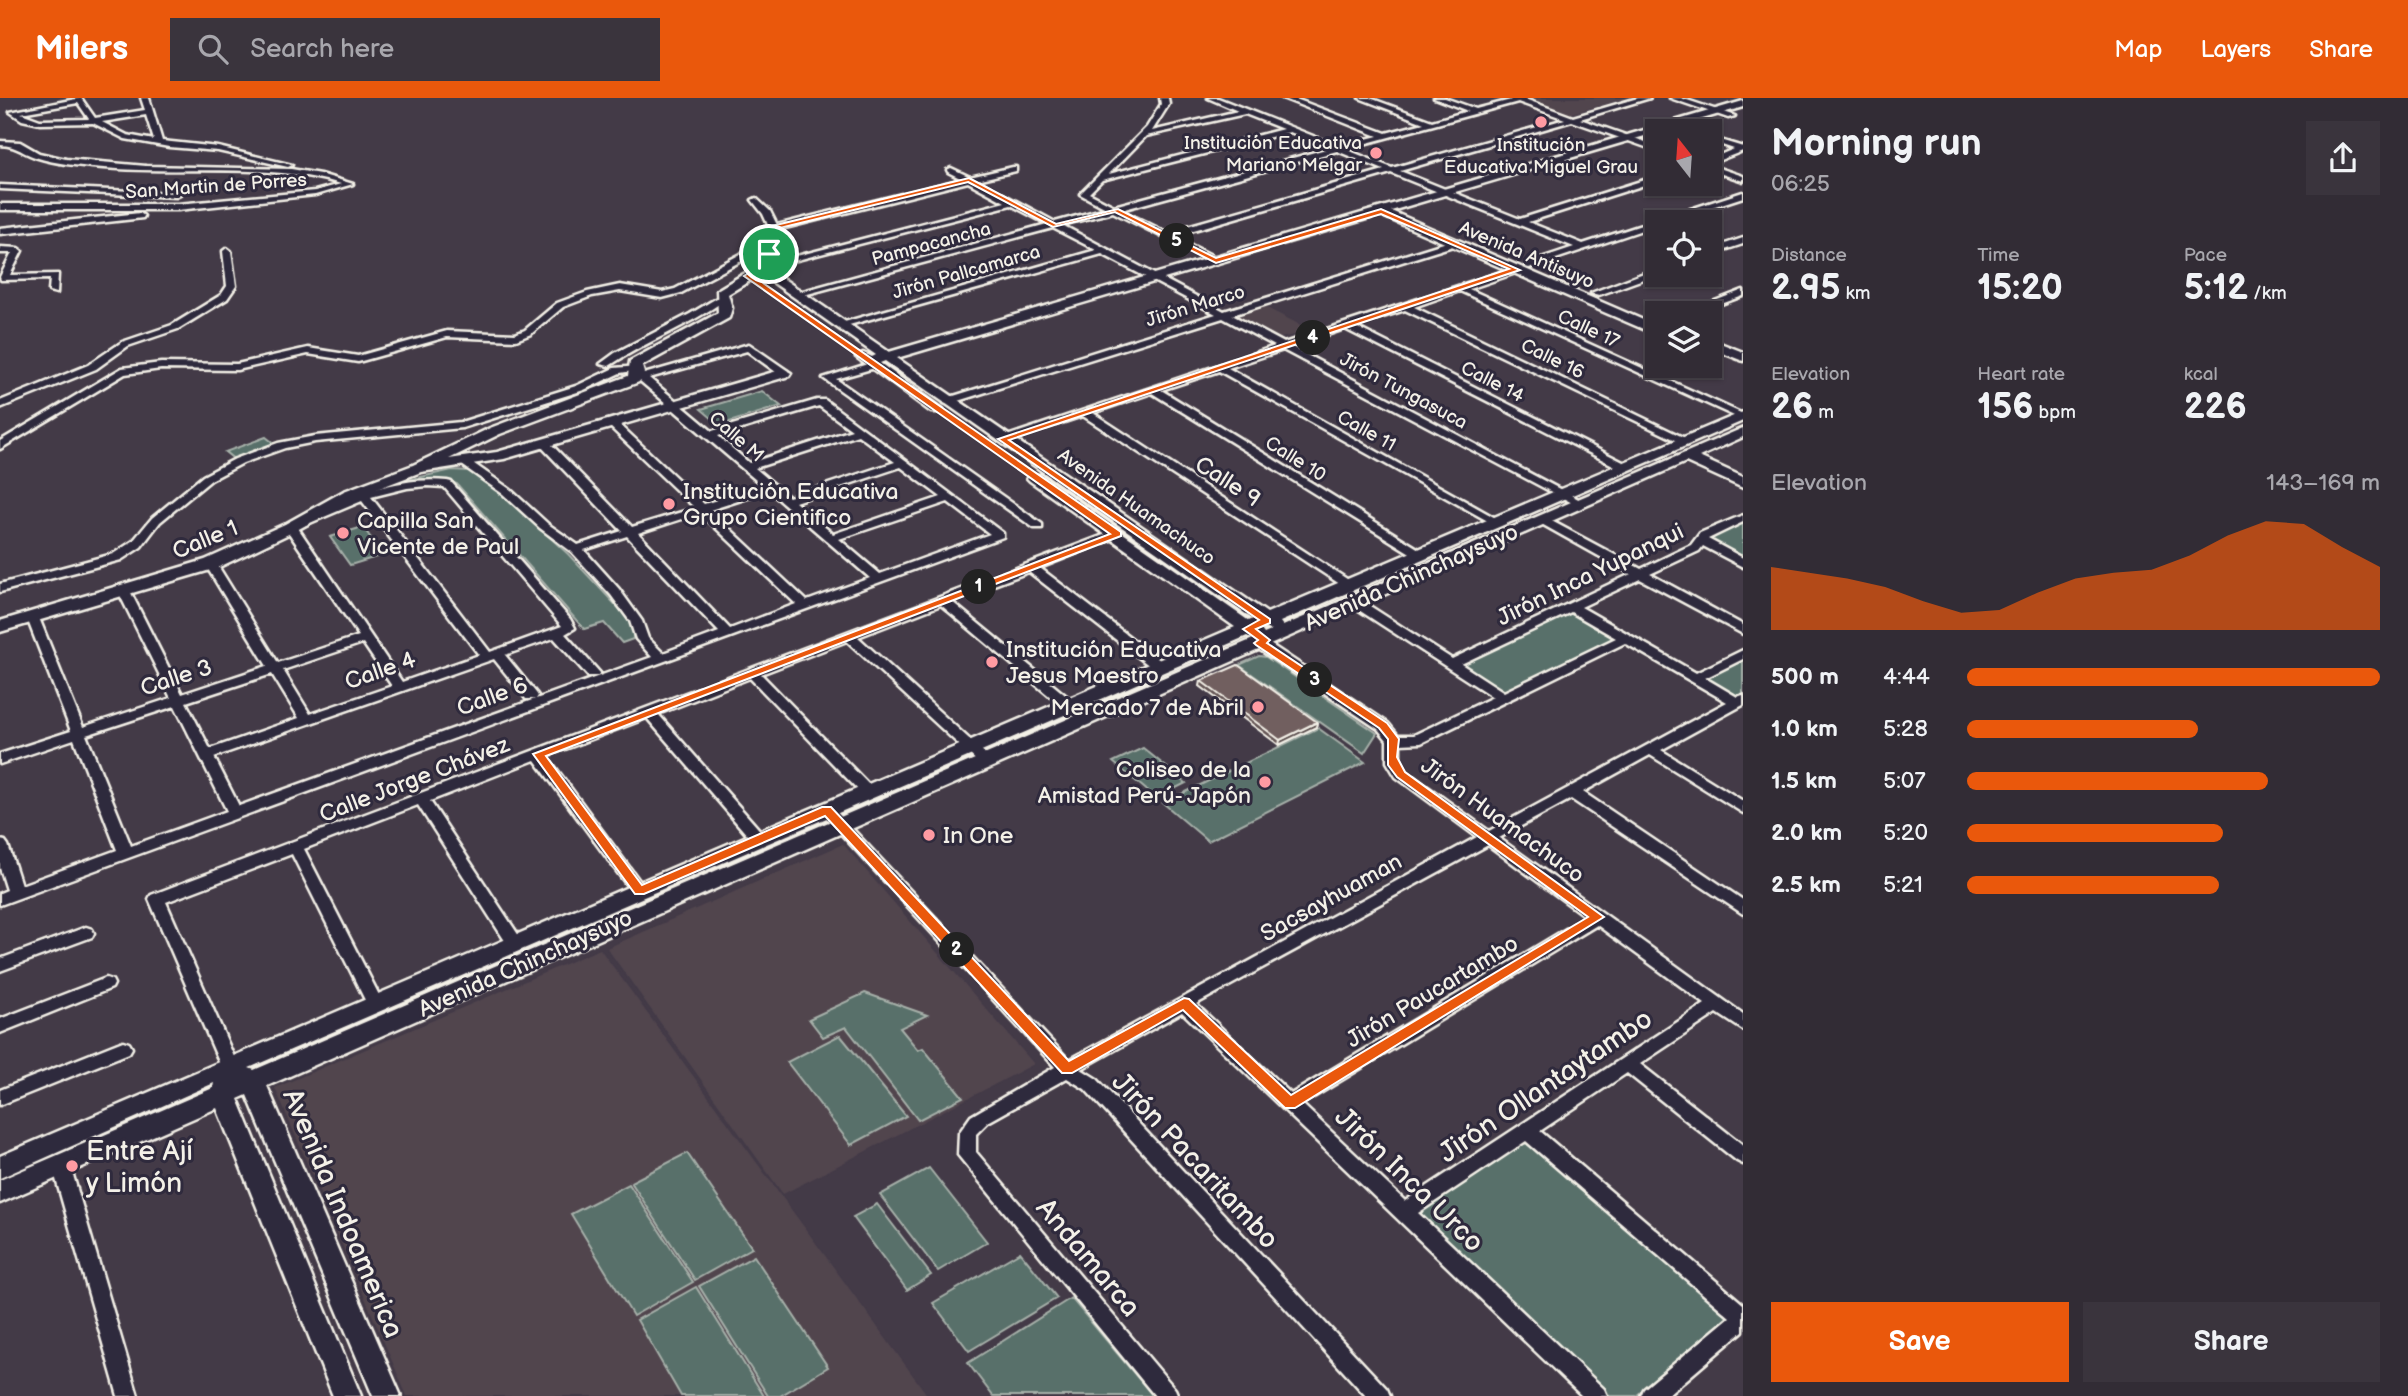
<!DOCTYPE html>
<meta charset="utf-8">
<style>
body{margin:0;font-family:"Balsamiq Sans",sans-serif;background:#3a343d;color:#f1f3f6;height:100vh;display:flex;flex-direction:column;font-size:26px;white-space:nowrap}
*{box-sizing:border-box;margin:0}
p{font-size:23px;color:#a8a7ad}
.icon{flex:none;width:38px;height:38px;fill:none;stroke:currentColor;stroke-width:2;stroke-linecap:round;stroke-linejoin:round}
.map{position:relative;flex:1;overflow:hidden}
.side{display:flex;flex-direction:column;background:#322c35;width:665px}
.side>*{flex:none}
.needle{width:46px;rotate:343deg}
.controls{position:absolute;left:1645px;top:21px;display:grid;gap:14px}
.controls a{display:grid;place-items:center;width:77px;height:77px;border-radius:0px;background:#322c35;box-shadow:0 2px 5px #0004,0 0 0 2px #4d4850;font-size:35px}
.pin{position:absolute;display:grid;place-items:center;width:60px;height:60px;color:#fff;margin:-30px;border:4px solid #fff;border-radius:50%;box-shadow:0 2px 7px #0007}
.km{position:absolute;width:35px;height:35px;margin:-18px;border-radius:50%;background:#222;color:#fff;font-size:19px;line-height:35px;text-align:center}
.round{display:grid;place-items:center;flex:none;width:74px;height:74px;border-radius:0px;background:#3a343d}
.headline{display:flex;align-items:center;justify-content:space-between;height:119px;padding:0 28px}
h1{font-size:38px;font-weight:800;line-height:52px}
.stats{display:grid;grid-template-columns:repeat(3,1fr);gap:10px;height:119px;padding:7px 28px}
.stats div{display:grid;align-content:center}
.stats b{font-size:35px;font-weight:800}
.stats small{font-size:19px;font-weight:400}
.stats p{font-size:19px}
.chart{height:196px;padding:14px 28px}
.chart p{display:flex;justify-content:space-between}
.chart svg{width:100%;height:126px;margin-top:7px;fill:#ea580c;opacity:.7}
.button{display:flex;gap:14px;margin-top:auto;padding:14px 28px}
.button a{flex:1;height:80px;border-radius:0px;background:#ea580c;color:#fff;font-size:28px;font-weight:800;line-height:80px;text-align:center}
.button a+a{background:#3a343d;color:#f1f3f6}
ul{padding:0 28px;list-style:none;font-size:23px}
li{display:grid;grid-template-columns:112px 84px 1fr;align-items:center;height:52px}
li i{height:18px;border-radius:9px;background:#ea580c}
header{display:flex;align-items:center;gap:42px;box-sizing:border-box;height:98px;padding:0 35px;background:#ea580c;color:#fff}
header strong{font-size:33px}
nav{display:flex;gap:38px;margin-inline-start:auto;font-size:24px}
.search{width:490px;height:63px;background:#3a343d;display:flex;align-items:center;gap:18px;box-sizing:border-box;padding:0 24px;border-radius:0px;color:#a8a7ad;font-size:26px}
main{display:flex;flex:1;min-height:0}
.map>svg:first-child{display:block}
.built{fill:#51454e}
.green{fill:#596f6a;stroke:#a6b0a9;stroke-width:2}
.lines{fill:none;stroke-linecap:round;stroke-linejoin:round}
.street-casing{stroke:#f4f1e8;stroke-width:5}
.secondary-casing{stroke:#f4f1e8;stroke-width:5}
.street{fill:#2f2a3d;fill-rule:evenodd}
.secondary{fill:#2f2a3d;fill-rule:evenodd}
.wall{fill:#615151;stroke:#f4f1e8;stroke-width:2}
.shaded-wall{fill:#4f4242;stroke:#f4f1e8;stroke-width:2}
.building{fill:#715e5e;stroke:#f4f1e8;stroke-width:2}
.route{fill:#ea580c;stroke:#fff;stroke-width:2;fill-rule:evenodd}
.poi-dot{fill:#ff9aa2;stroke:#2f2a3d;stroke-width:2.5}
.labels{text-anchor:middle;stroke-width:6;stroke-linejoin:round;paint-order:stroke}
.far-poi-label{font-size:19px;fill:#f4f1e8;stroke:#2f2a3d;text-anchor:end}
.far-street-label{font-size:19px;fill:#f4f1e8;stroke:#2f2a3d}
.street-label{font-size:23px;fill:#f4f1e8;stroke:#2f2a3d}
.poi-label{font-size:23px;fill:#f4f1e8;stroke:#2f2a3d;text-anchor:start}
.near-street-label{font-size:28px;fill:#f4f1e8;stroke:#2f2a3d}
.near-poi-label{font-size:28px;fill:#f4f1e8;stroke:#2f2a3d;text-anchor:start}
</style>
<header>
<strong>Milers</strong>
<div class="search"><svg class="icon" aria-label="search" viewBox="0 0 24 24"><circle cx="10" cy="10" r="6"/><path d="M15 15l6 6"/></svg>Search here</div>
<nav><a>Map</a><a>Layers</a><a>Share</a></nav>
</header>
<main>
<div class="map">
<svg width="1743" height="1298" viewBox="0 0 1743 1298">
<rect width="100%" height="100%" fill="#433a47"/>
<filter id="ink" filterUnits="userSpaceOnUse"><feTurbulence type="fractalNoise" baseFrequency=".0143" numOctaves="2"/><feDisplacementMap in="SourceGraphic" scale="14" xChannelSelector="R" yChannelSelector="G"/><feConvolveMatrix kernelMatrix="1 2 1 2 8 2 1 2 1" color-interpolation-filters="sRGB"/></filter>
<g filter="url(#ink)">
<g class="built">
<polygon points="1523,0 1628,0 1569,16"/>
<polygon points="1265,209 1312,233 1280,240 1239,219 1240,217"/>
<polygon points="843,746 1034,966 783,1096 607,850"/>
<polygon points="600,851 928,1298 407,1298 275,990"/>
</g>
<g class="green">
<polygon points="762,293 781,308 720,327 701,311"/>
<polygon points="266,339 276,347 235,362 225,354"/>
<polygon points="452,372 470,373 476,376 507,400 568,456 626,518 633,532 633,541 622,545 604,525 584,531 457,386 446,382 424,382 387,389 385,387"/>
<polygon points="1743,425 1743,461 1706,442"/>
<polygon points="363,429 383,457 350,467 330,439"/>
<polygon points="1574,513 1620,539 1503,597 1456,566"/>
<polygon points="1259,558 1266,559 1377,635 1364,655 1239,567"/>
<polygon points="1743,560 1743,595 1736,599 1703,580"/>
<polygon points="1318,630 1365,664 1208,743 1163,705"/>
<polygon points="1143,650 1186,685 1156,700 1113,664"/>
<polygon points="865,895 927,917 900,930 918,952 923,950 963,999 918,1022 846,929 823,939 809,921"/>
<polygon points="840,937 906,1018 851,1047 787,964"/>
<polygon points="1533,1039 1738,1215 1636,1298 1607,1298 1417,1117"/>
<polygon points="687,1055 752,1150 695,1182 631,1084"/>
<polygon points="929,1070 987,1144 938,1173 880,1097"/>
<polygon points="629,1086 693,1184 633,1218 571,1116"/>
<polygon points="877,1106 931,1177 907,1192 853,1119"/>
<polygon points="1020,1154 1057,1200 969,1253 933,1205"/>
<polygon points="754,1158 828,1269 780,1298 768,1298 699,1188"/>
<polygon points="696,1189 764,1298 681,1298 637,1222"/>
<polygon points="1071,1200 1153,1298 993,1298 968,1265"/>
</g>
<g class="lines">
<defs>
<g id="street">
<path d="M81,0L95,20L145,12L141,0H149L162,43L218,49L292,67L288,69L218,53L169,49L125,41L93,25L40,26L22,22L10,14ZM78,5L89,21L40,22L21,15ZM146,17L154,42L127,37L102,24Z"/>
<path d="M1160,0H1168L1169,6L1152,33L1238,13L1208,0H1218L1338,48L1378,38L1282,0H1293L1386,35L1424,25L1359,0H1370L1432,23L1468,13L1434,0H1445L1476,11L1511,2L1509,0H1522L1573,19L1638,0H1650L1580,21L1657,48V53L1572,23L1400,73L1520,121L1657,78V83L1528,124L1583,146L1743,94V99L1666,124H1657V127L1529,170L1526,169V165L1574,149L1391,75L1173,138L1219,161L1220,163L1216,166L1113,114L1062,127L1224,213L1450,143H1456V147L1232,217L1284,245L1516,169L1520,172L1519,174L1469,191L1743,316V322L1460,193L1414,209L1691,343L1690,345H1682L1405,212L1354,228L1629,367V371H1621L1345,231L1292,249L1584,404L1586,406L1580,409L1283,252L1228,270L1499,422V426L1495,427L1219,273L1161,292L1424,454L1426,457L1424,460L1420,461L1152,295L1093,315L1356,487L1354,490H1346L1083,318L1007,343H999L998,341L1275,248L1223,220L948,306L944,305V301L1216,216L1102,156L842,229L834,227L1096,152L1053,130L800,198L792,196L1047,126L1011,107L766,170L762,167L1005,104L968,84L777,132L766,139L747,160L681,195L662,200L620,193L592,198L563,209L531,236L516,242L447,239L358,264L308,256L237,272L161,271L125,276L0,351V343L122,270L161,265L237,266L308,250L358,258L447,233L515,236L525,232L557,205L587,194L620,187L662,194L675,191L741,156L760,135L769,129L763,116L752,102L756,100L770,113L777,127L962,81L948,74L947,72L951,70L970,79L1013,69H1016V73L977,82L1055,124L1106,110L1080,96L1147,29L1161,6ZM1518,4L1565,21L1392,70L1345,51ZM1245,16L1283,31L1109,76L1146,38ZM1290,34L1330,50L1114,108L1089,95L1102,82ZM1337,53L1384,72L1166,134L1121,112Z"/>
<polygon points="1670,0 1681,0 1735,18 1728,20"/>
<polygon points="1684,30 1691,33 1681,33"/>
<polygon points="1710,39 1743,49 1743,53 1710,66 1710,61 1734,51 1710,43"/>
<path d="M0,43L20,44L39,55L66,61L146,68L291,71L320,76L353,86L315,97L178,112H0V106H178L315,93L341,86C265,64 183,77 104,70C81,68 57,66 35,59C20,54 18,48 0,47Z"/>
<polygon points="1710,67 1743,78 1743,83 1710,72"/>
<polygon points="0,87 176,95 180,97 176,99 0,91"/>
<polygon points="140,115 144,118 143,120 0,136 0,130"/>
<polygon points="1743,140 1743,146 1710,157 1710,151"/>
<polygon points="0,149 18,150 22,153 10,177 58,176 57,195 49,193 50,181 1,182 0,179 12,155 0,155"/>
<polygon points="227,150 231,153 236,188 227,201 178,231 128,248 96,271 0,310 0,303 88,267 122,244 172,227 221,197 227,188 223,153"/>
<polygon points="1657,170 1657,176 1599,197 1591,195"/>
<polygon points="1743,192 1743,198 1697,215 1684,215"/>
<path d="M722,197L727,200L725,202C689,228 646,243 609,268L600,266L615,255L690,216Z"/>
<path d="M749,246L788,273V277H780L747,253L649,280L712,333L817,302H825L1003,435V439L0,807V795L7,792L0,770V742L5,743L8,747L21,787L117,752L74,641L0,666V656L71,633L27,520L29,517H37L39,520L83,629L171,600L118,493L120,490H128L130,493L182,596L267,568L205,466L207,463H215L278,565L359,538L285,429C294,421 308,417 320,412C361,394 401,379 447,383L451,384L570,521L575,530L565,536L600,575L598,578H588L554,540L505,557L536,595L538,598L536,601L652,559L636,541L630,523L611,497L572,454L540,430L503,396L462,367V363H470L511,392L548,426L578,447L622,433L540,347V343H548L632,429L695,410L608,327V323H616L704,406L763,388L633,277V273L620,275L584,292L462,330L315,344L285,350L243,365L211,382L160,424L141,449L121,462L0,494V486L113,456L133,443L152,420L203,378L235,361L278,345L315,338L461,324L576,288L614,270L639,268L638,272L644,276ZM819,308L852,332L749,365L718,338ZM858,337L895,364L789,399L755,370ZM901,369L941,399L833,436L795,404ZM427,388L444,389L562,528L490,554L371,399L407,390ZM769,393L783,405L870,480L807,503L710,412ZM362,403L479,557L402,584L298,430ZM948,404L990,436L880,476L839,441ZM700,415L796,506L730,531L638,435ZM627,438L719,534L663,555L648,540L642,523L619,491L584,452ZM363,545L392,588L310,616L283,572ZM494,561L526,601H535L239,708L214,659ZM272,576L299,620L210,651L186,604ZM175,608L227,713L131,748L86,637Z"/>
<polygon points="874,264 879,267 878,269 836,281 1042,426 1042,430 1034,430 823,280"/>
<path d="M1743,417V424L1708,441L1743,460V469L1703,448L1699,453L1650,476L1743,527V536L1640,481L1581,509L1696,575L1743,552V561L1705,580L1737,599L1743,597V607L1661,652L1743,703V715L1650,657L1583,694L1743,802V816L1571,701L1499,740L1743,916V932L1717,915L1640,966L1743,1047V1066L1737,1063L1627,975L1540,1033L1743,1206V1233L1667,1298H1641L1644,1291L1730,1219L1526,1043L1418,1115L1604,1291L1607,1298H1582L1182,914L1081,971L1097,981L1387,1291L1390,1298H1366L1085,991L1067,980L988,1024L976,1036V1054L1175,1291L1178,1298H1155L958,1057L959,1035L971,1018L1055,969L822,715L820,712L822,709H832L1069,962L1477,739L1396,679L1387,664V642L1378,631L1254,548L1253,545L1254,542H1264L1388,625L1398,637H1414L1493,599L1351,507L1349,504L1351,501H1359L1452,561L1631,476L1538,424V420H1546L1641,471L1691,447L1700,435ZM1571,514L1616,540L1504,594L1461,566ZM1625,545L1727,604L1489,733L1406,673L1400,660V646L1421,645ZM1488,747L1586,819L1291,996L1196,906ZM1597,827L1705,906L1405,1103L1302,1006Z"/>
<polygon points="1117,432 1123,436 1121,438 1040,470 1165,566 1167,569 1165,572 1155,572 1029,474 951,503 1075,605 1077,608 1075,611 1065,611 941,507 858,539 991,661 993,664 991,667 981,667 847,543 761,576 874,692 876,695 874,698 864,698 750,580 658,616 764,737 766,741 764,745 754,745 647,620 547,658 644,789 647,793 644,797 634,797 535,662 430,703 521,841 523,845 521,849 509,849 418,707 304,751 383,905 381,910 375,911 369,910 292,756 166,804 238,968 235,973 229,975 223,973 149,801 151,797"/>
<polygon points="86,829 92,831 94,835 92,839 0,873 0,861"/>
<polygon points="106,880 112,882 114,886 112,890 0,935 0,921"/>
<polygon points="123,943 129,945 132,950 129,955 0,1007 0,992"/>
<polygon points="61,1059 68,1062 70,1067 138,1298 118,1298 52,1067 54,1062"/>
</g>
<g id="secondary">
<path d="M1743,3V9L1391,113L1657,228V237L1380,117L897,260L1267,515L1743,314V323L1280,524L1283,528L1743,330V339L1699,359L1743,379V390L1686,364L267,988L401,1298H373L247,997L238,1001L361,1298H333L217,1010L0,1105V1082L213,990L214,985L0,1080V1058L1235,529L1030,383L1027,380L1030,377H1040L1249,523L1253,521L885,263L880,265L943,311L941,314H931L856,259L863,255L872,259L876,257L761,176L728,196L732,210L729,220L642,268L644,275L639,284L500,336L449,361L497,354L784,271L791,275L789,278L504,361L421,374L356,399L297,432L217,470L0,534V523L205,462L285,426L344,393L413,367L490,330L628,278L630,263L718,215L717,192L757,168H765L889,254ZM1265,530L1271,533L1264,536L1261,532ZM1247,538L1253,541L254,972L249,970Z"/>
<polygon points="1710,241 1743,254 1743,263 1710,250"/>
</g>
</defs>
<use href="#street" class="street-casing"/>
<use href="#secondary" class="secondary-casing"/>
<use href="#street" class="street"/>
<use href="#secondary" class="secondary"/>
</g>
<polygon class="wall" points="1201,583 1317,624 1316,629 1279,647 1200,588"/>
<polygon class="shaded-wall" points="1317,624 1316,629 1279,647 1280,642"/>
<polygon class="building" points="1238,567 1317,624 1280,642 1201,583"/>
</g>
<path class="route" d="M969,80L1056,126L1118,111L1216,160L1381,111L1520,172L1009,342L1270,521V525L1256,531L1270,542L1267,545L1387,625L1399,641L1397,659L1405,674L1604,819L1295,1010H1285L1183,912L1072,975H1062L825,718L644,796H635L533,656L1110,436L744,178L765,164L766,158L747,151L761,135L772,128ZM968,84L1053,129L1115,114L1216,165L1381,116L1509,171L998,341L1259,522L1243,531L1258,542L1254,545L1256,547L1379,630L1388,641V667L1397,679L1588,819L1291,997L1189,901L1184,900L1069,963L831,709H822L642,787L546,658L1121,438V434L753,178L773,164L772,155L755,150L765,138L776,131Z"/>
<g class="poi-dot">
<circle cx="1541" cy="24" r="7"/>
<circle cx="1376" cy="55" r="7"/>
<circle cx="669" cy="406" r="7"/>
<circle cx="343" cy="435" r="7"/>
<circle cx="992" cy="564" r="7"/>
<circle cx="1258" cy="609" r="7"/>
<circle cx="1265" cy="684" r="7"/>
<circle cx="929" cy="737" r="7"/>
<circle cx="72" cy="1068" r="7"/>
</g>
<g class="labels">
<g class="far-poi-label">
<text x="1362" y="51">Institución Educativa<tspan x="1362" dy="22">Mariano Melgar</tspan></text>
<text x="1541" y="53" text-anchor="middle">Institución<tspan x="1541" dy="22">Educativa Miguel Grau</tspan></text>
</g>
<g class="far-street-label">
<text transform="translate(216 87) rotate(-4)" y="7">San Martin de Porres</text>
<text transform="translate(931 145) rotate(-15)" y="7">Pampacancha</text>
<text transform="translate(1527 156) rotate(23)" y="7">Avenida Antisuyo</text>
<text transform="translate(966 173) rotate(-16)" y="7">Jirón Pallcamarca</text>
<text transform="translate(1195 207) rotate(-17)" y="7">Jirón Marco</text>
<text transform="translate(1589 230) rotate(25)" y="7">Calle 17</text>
<text transform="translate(1553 260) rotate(26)" y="7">Calle 16</text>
<text transform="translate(1493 283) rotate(27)" y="7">Calle 14</text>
<text transform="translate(1404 292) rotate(28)" y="7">Jirón Tungasuca</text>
<text transform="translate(1367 332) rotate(29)" y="7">Calle 11</text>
<text transform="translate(737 338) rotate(41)" y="7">Calle M</text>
<text transform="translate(1296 360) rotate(32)" y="7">Calle 10</text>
<text transform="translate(1137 408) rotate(35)" y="7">Avenida Huamachuco</text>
</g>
<g class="street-label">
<text transform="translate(1228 383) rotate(33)" y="8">Calle 9</text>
<text transform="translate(205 441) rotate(-22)" y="8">Calle 1</text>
<text transform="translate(1590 476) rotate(-26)" y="8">Jirón Inca Yupanqui</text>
<text transform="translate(1411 479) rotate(-24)" y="8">Avenida Chinchaysuyo</text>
<text transform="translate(380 572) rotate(-19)" y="8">Calle 4</text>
<text transform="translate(176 579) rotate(-18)" y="8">Calle 3</text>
<text transform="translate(492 598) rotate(-20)" y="8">Calle 6</text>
<text transform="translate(414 681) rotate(-21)" y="8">Calle Jorge Chávez</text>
<text transform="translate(1503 722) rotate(36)" y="8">Jirón Huamachuco</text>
<text transform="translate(1331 799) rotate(-29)" y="8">Sacsayhuaman</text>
<text transform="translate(525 865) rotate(-24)" y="8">Avenida Chinchaysuyo</text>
<text transform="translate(1432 893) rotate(-31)" y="8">Jirón Paucartambo</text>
</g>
<g class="poi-label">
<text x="683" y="401">Institución Educativa<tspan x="683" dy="26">Grupo Cientifico</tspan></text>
<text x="357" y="430">Capilla San<tspan x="357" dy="26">Vicente de Paul</tspan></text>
<text x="1006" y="559">Institución Educativa<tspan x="1006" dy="26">Jesus Maestro</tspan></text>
<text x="1244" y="617" text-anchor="end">Mercado 7 de Abril</text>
<text x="1251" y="679" text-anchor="end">Coliseo de la<tspan x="1251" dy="26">Amistad Perú- Japón</tspan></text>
<text x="943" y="745">In One</text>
</g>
<g class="near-street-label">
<text transform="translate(1545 987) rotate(-34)" y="10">Jirón Ollantaytambo</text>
<text transform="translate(1196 1062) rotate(47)" y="10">Jirón Pacaritambo</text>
<text transform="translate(1410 1081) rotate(44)" y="10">Jirón Inca Urco</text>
<text transform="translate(344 1115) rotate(67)" y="10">Avenida Indoamerica</text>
<text transform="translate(1089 1159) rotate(50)" y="10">Andamarca</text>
</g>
<g class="near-poi-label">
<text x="86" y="1062">Entre Ají<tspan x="86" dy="32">y Limón</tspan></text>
</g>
</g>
</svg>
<div class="controls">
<a><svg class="needle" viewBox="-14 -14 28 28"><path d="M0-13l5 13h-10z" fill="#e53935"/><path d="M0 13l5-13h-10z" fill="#a8a7ad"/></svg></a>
<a><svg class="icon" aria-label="locate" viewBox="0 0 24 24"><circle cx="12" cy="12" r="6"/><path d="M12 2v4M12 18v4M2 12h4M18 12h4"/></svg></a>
<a><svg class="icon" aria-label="layers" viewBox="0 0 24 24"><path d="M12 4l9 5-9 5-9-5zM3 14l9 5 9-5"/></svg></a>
</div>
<div class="pin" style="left:769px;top:156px;background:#1e9e55"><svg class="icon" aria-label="arrive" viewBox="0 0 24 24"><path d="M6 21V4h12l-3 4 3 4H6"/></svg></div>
<b class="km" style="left:979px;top:489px">1</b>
<b class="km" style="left:957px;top:852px">2</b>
<b class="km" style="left:1315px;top:582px">3</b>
<b class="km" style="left:1313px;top:240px">4</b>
<b class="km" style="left:1177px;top:143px">5</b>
</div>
<section class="side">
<div class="headline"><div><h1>Morning run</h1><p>06:25</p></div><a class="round"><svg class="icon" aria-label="share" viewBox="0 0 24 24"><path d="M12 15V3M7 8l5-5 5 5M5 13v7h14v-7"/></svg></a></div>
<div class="stats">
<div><p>Distance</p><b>2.95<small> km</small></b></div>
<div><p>Time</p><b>15:20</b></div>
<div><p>Pace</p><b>5:12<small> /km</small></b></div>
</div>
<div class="stats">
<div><p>Elevation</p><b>26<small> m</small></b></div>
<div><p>Heart rate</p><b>156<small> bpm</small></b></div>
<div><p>kcal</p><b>226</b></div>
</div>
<div class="chart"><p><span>Elevation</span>143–169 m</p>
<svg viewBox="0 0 160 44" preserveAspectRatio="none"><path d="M0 44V22L10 24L20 26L30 29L40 34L50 38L60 37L70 31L80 26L90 24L100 23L110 18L120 11L130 6L140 7L150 15L160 22V44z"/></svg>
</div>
<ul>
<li><b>500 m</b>4:44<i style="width:100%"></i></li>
<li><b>1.0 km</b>5:28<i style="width:56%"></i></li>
<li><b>1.5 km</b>5:07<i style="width:73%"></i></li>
<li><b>2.0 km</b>5:20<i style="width:62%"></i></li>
<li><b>2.5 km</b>5:21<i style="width:61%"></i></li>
</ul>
<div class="button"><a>Save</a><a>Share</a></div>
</section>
</main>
